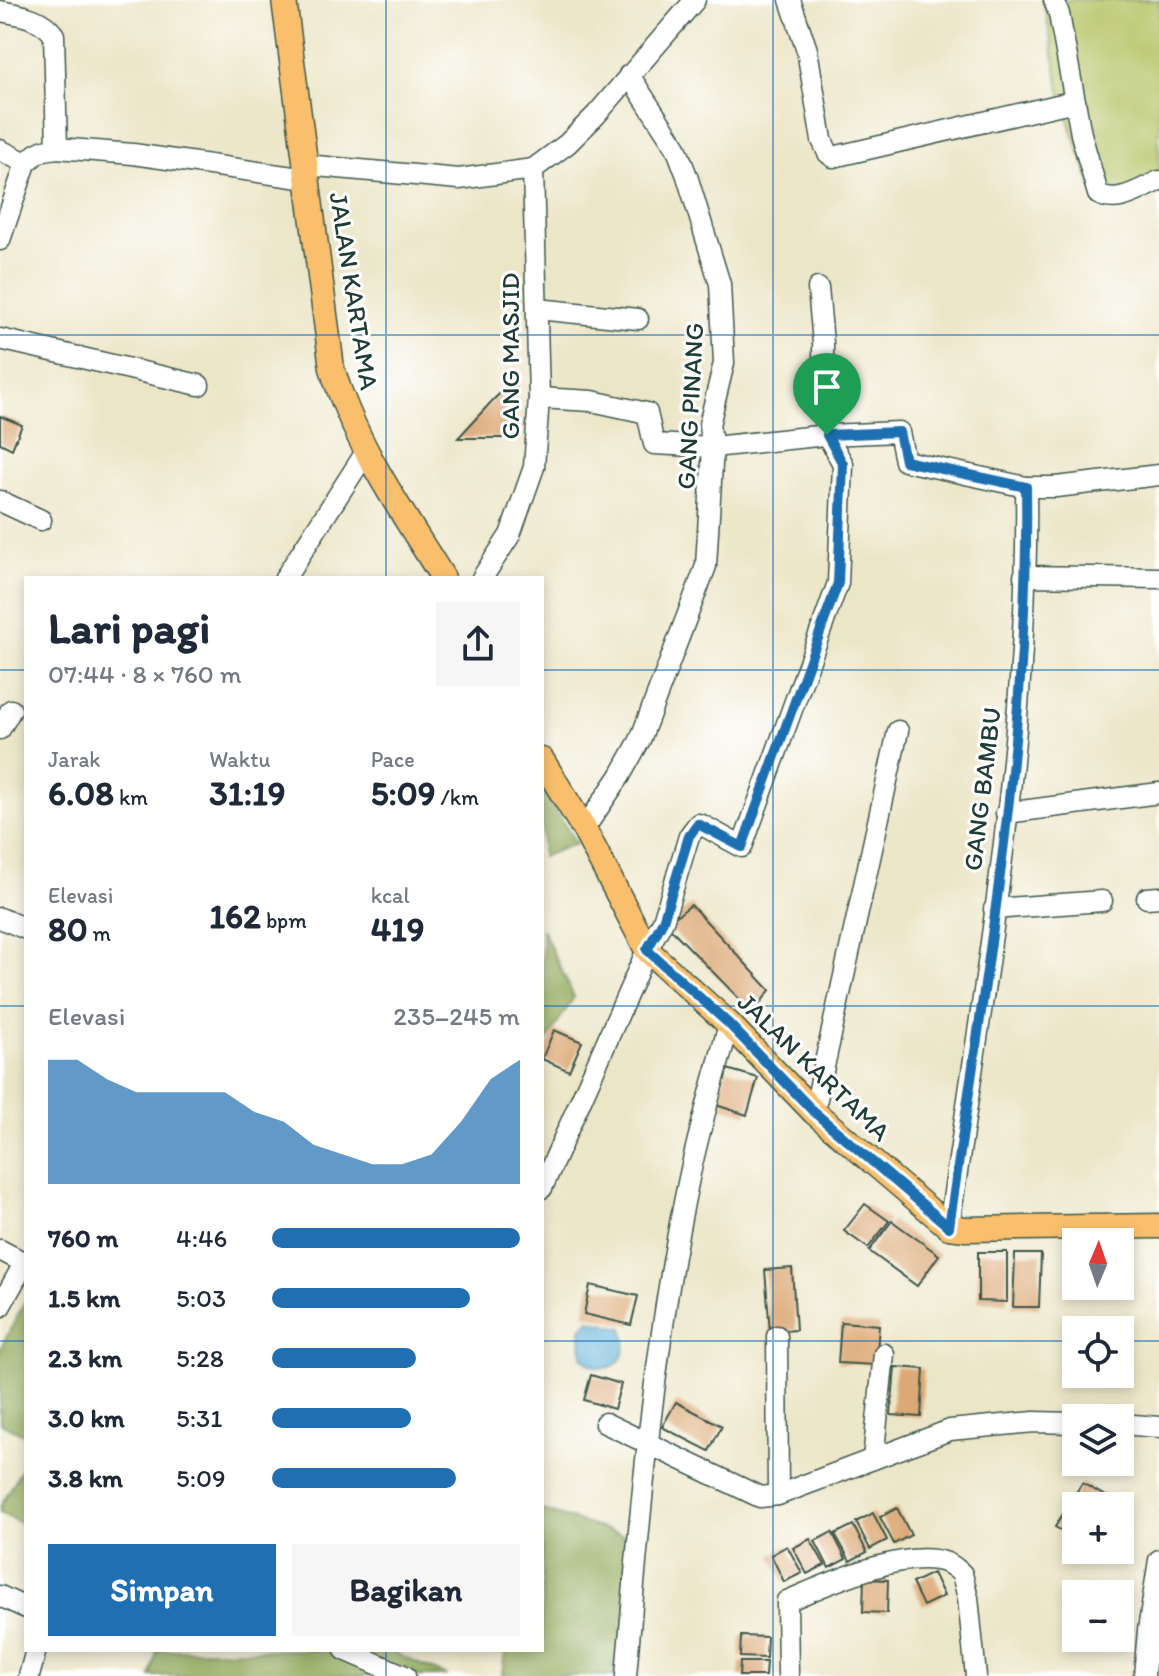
<!DOCTYPE html>
<html lang="id">
<meta charset="utf-8">
<style>
body{margin:0;font-family:Itim,sans-serif;background:#f6f6f7;color:#1f2937;height:100vh;display:flex;flex-direction:column;font-size:30px;white-space:nowrap}
*{box-sizing:border-box;margin:0}
p{font-size:26px;color:#747a83}
.icon{flex:none;width:44px;height:44px;fill:none;stroke:currentColor;stroke-width:2;stroke-linecap:round;stroke-linejoin:round}
.map{position:relative;flex:1;overflow:hidden}
.drawer{position:absolute;left:24px;top:576px;width:520px;height:1076px;display:flex;flex-direction:column;background:#fff;border-radius:0px;box-shadow:0 4px 12px #0003}
.drawer>*{flex:none}
.needle{width:52px;rotate:2deg}
.tools{position:absolute;left:1062px;top:1228px;display:grid;gap:16px}
.tools a{display:grid;place-items:center;width:72px;height:72px;border-radius:0px;background:#fff;box-shadow:0 4px 12px #0003;font-size:40px}
.pin{position:absolute;display:grid;place-items:center;width:68px;height:68px;color:#fff;margin:-82px -34px;border-radius:50% 50% 50% 0;rotate:-45deg;box-shadow:0 0 8px #0007}
.pin .icon{rotate:45deg}
.round{display:grid;place-items:center;flex:none;width:84px;height:84px;border-radius:0px;background:#f6f6f7}
.summary{display:flex;align-items:center;justify-content:space-between;height:136px;padding:0 24px}
h1{font-size:44px;font-weight:700;line-height:60px}
.figures{display:grid;grid-template-columns:repeat(3,1fr);gap:12px;height:136px;padding:8px 24px}
.figures div{display:grid;align-content:center}
.figures b{font-size:34px;font-weight:700}
.figures small{font-size:22px;font-weight:400}
.figures p{font-size:22px}
.chart{height:224px;padding:16px 24px}
.chart p{display:flex;justify-content:space-between}
.chart svg{width:100%;height:144px;margin-top:8px;fill:#1f6fb2;opacity:.7}
.action{display:flex;gap:16px;margin-top:auto;padding:16px 24px}
.action a{flex:1;height:92px;border-radius:0px;background:#1f6fb2;color:#fff;font-size:32px;font-weight:700;line-height:92px;text-align:center}
.action a+a{background:#f6f6f7;color:#1f2937}
ul{padding:0 24px;list-style:none;font-size:26px}
li{display:grid;grid-template-columns:128px 96px 1fr;align-items:center;height:60px}
li i{height:20px;border-radius:10px;background:#1f6fb2}
.map>svg:first-child{display:block}
.green{fill:#b5c365;stroke:#6a804c;stroke-width:2}
.forest{fill:#90a95a;stroke:#587347;stroke-width:2}
.water{fill:#56abd2;stroke:#3a7483;stroke-width:2}
.building{fill:#dca976}
.lines{fill:none;stroke-linecap:round;stroke-linejoin:round}
.minor-casing{stroke:#3e564a;stroke-width:23}
.major-casing{stroke:#3e564a;stroke-width:27}
.minor{stroke:#fff;stroke-width:20}
.major{stroke:#f9bf6c;stroke-width:24}
.route-casing{stroke:#fff;stroke-width:16}
.route{stroke:#1f6fb2;stroke-width:10}
.grid{fill:none;stroke:#1f6fb2;stroke-width:2;stroke-opacity:0.55}
.labels{text-anchor:middle;stroke-width:6;stroke-linejoin:round;paint-order:stroke}
.street-label{font-size:26px;fill:#1f3d34;stroke:#fff}
</style>
<div class="map">
<svg width="1159" height="1676" viewBox="0 0 1159 1676">
<rect width="100%" height="100%" fill="#fff"/>
<filter id="ink" filterUnits="userSpaceOnUse"><feTurbulence type="fractalNoise" baseFrequency=".0125" numOctaves="2"/><feDisplacementMap in="SourceGraphic" scale="16" xChannelSelector="R" yChannelSelector="G"/><feConvolveMatrix kernelMatrix="1 2 1 2 8 2 1 2 1" color-interpolation-filters="sRGB"/></filter>
<filter id="wash" filterUnits="userSpaceOnUse"><feTurbulence type="fractalNoise" baseFrequency=".006" numOctaves="4" result="noise"/><feDisplacementMap in="SourceGraphic" scale="32" xChannelSelector="R" yChannelSelector="G"/><feGaussianBlur stdDeviation="1.8" result="paint"/><feColorMatrix in="noise" values="0 0 0 0 0 0 0 0 0 0 0 0 0 0 0 0 0 1.4 0 .05"/><feComposite in="paint" operator="in"/></filter>
<g filter="url(#wash)">
<rect width="100%" height="100%" fill="#ece6c8"/>
<polygon class="green" points="1042,0 1159,0 1159,185 1095,196 1062,101 1046,13"/>
<g class="forest">
<polygon points="542,788 576,843 542,857"/>
<polygon points="542,929 574,997 542,1048"/>
<polygon points="26,1300 26,1435 0,1423 0,1349"/>
<polygon points="26,1461 26,1526 0,1513 0,1507"/>
<polygon points="542,1510 635,1539 621,1676 502,1676 505,1650 542,1650"/>
<polygon points="157,1650 387,1650 447,1676 151,1676"/>
</g>
<path class="water" d="M589,1320L623,1328C634,1359 607,1383 582,1357L581,1328Z"/>
<g id="blocks">
<g class="building">
<polygon points="516,378 515,438 458,438 493,400"/>
<polygon points="0,416 22,425 12,449 0,443"/>
<polygon points="691,905 770,990 753,1013 666,924"/>
<polygon points="554,1030 582,1042 569,1071 542,1059"/>
<polygon points="727,1069 758,1078 747,1115 716,1105"/>
<polygon points="865,1204 889,1221 868,1248 844,1231"/>
<polygon points="892,1221 939,1255 917,1286 869,1251"/>
<polygon points="978,1252 1007,1252 1007,1302 978,1301"/>
<polygon points="1015,1254 1041,1254 1039,1307 1013,1307"/>
<polygon points="792,1268 796,1330 770,1332 765,1270"/>
<polygon points="590,1285 638,1296 631,1325 584,1314"/>
<polygon points="841,1322 879,1325 876,1365 838,1363"/>
<polygon points="895,1367 924,1369 921,1417 891,1415"/>
<polygon points="591,1375 621,1384 614,1409 584,1400"/>
<polygon points="676,1402 722,1426 709,1451 662,1427"/>
<polygon points="1082,1483 1128,1509 1120,1523 1120,1506 1076,1506 1076,1539 1055,1527"/>
<polygon points="897,1508 911,1535 894,1544 880,1517"/>
<polygon points="873,1513 887,1540 870,1549 856,1522"/>
<polygon points="853,1525 867,1552 850,1561 835,1534"/>
<polygon points="832,1532 846,1559 829,1568 815,1541"/>
<polygon points="810,1539 825,1565 807,1574 793,1548"/>
<polygon points="787,1546 802,1573 784,1582 771,1555"/>
<polygon points="933,1573 944,1596 923,1606 912,1583"/>
<polygon points="864,1579 888,1580 887,1613 863,1612"/>
<polygon points="741,1636 767,1637 766,1658 740,1657"/>
<polygon points="740,1662 766,1662 765,1676 739,1676"/>
</g>
</g>
</g>
<g filter="url(#ink)">
<use href="#blocks" fill-opacity="0" stroke="#3e564a" stroke-width="2"/>
<g class="lines">
<defs>
<g id="minor">
<polyline points="790,0 807,50 822,140 828,153 833,157 1075,101"/>
<path d="M1054,0L1059,14L1081,134L1098,194C1118,205 1140,189 1159,181"/>
<path d="M0,11C20,15 41,17 54,35L57,148"/>
<polyline points="0,150 26,163"/>
<polyline points="305,165 459,179 533,169 567,144 596,115 695,0"/>
<polyline points="0,240 26,163 36,154 44,150 57,148 133,154 307,179"/>
<polyline points="537,309 638,319"/>
<polyline points="0,339 199,385"/>
<polyline points="539,398 592,401 647,413 654,444 713,447 827,435 899,432 905,461 1026,487"/>
<polyline points="0,501 41,520"/>
<polyline points="1024,576 1159,578"/>
<polyline points="285,578 366,452"/>
<polyline points="482,578 510,535 534,467 539,398 533,169"/>
<polyline points="0,729 11,710"/>
<polyline points="1006,813 1159,793"/>
<polyline points="584,829 620,776 640,740 706,566 713,447 709,425 724,363 720,284 687,176 676,147 629,75"/>
<polyline points="1147,898 1159,897"/>
<polyline points="994,909 1102,901"/>
<polyline points="0,918 26,929"/>
<polyline points="814,1112 898,731"/>
<polyline points="542,1188 647,950 663,921 689,836 698,824 702,825 742,847 838,583 843,464 827,435 824,416 823,343 818,288"/>
<path d="M949,1227C984,983 1030,734 1026,487H1056L1159,475"/>
<polyline points="0,1250 25,1263"/>
<polyline points="0,1307 26,1260"/>
<polyline points="777,1336 778,1495"/>
<polyline points="605,1423 760,1497 778,1495 950,1430 1034,1422 1076,1423"/>
<polyline points="1120,1424 1159,1427"/>
<polyline points="873,1459 884,1354"/>
<polyline points="0,1596 26,1608"/>
<polyline points="345,1650 405,1676"/>
<polyline points="29,1676 36,1650"/>
<path d="M626,1676C640,1511 654,1345 688,1183C699,1129 715,1077 729,1024"/>
<path d="M788,1676L787,1601C825,1585 906,1547 947,1563C952,1565 958,1570 962,1574L968,1598L976,1676"/>
<polyline points="1144,1676 1148,1630 1159,1560"/>
</g>
<g id="major">
<path d="M284,0L332,368C355,445 401,510 443,578"/>
<polyline points="542,760 584,829 647,950 729,1024 814,1112 949,1227 966,1229 1159,1226"/>
</g>
</defs>
<use href="#minor" class="minor-casing"/>
<use href="#major" class="major-casing"/>
<use href="#minor" class="minor"/>
<use href="#major" class="major"/>
</g>
</g>
<g class="lines" filter="url(#ink)">
<defs>
<path id="route" d="M899,432L905,461L1026,487C1030,733 984,984 949,1227L814,1112L729,1024L647,950L663,921L689,836L698,824L742,847L838,583L843,464L827,435Z"/>
</defs>
<use href="#route" class="route-casing"/>
<use href="#route" class="route"/>
</g>
<path class="grid" d="M386,0V578M773,0V1676M0,335H1159M0,670H26M542,670H1159M0,1006H26M542,1006H1159M0,1341H26M542,1341H1076M1120,1341H1159M386,1650V1676"/>
<g class="labels">
<g class="street-label">
<text transform="translate(354 291) rotate(81)" y="9">JALAN KARTAMA</text>
<text transform="translate(510 356) rotate(-90)" y="9">GANG MASJID</text>
<text transform="translate(690 406) rotate(-87)" y="9">GANG PINANG</text>
<text transform="translate(982 789) rotate(-83)" y="9">GANG BAMBU</text>
<text transform="translate(814 1067) rotate(44)" y="9">JALAN KARTAMA</text>
</g>
</g>
</svg>
<div class="tools">
<a><svg class="needle" viewBox="-14 -14 28 28"><path d="M0-13l5 13h-10z" fill="#e53935"/><path d="M0 13l5-13h-10z" fill="#747a83"/></svg></a>
<a><svg class="icon" aria-label="locate" viewBox="0 0 24 24"><circle cx="12" cy="12" r="6"/><path d="M12 2v4M12 18v4M2 12h4M18 12h4"/></svg></a>
<a><svg class="icon" aria-label="layers" viewBox="0 0 24 24"><path d="M12 4l9 5-9 5-9-5zM3 14l9 5 9-5"/></svg></a>
<a>+</a>
<a>−</a>
</div>
<div class="pin" style="left:827px;top:435px;background:#1e9e55"><svg class="icon" aria-label="arrive" viewBox="0 0 24 24"><path d="M6 21V4h12l-3 4 3 4H6"/></svg></div>
<section class="drawer">
<div class="summary"><div><h1>Lari pagi</h1><p>07:44 · 8 × 760 m</p></div><a class="round"><svg class="icon" aria-label="share" viewBox="0 0 24 24"><path d="M12 15V3M7 8l5-5 5 5M5 13v7h14v-7"/></svg></a></div>
<div class="figures">
<div><p>Jarak</p><b>6.08<small> km</small></b></div>
<div><p>Waktu</p><b>31:19</b></div>
<div><p>Pace</p><b>5:09<small> /km</small></b></div>
</div>
<div class="figures">
<div><p>Elevasi</p><b>80<small> m</small></b></div>
<div><b>162<small> bpm</small></b></div>
<div><p>kcal</p><b>419</b></div>
</div>
<div class="chart"><p><span>Elevasi</span>235–245 m</p>
<svg viewBox="0 0 160 44" preserveAspectRatio="none"><path d="M0 44V6L10 6L20 12L30 16L40 16L50 16L60 16L70 22L80 25L90 32L100 35L110 38L120 38L130 35L140 25L150 12L160 6V44z"/></svg>
</div>
<ul>
<li><b>760 m</b>4:46<i style="width:100%"></i></li>
<li><b>1.5 km</b>5:03<i style="width:80%"></i></li>
<li><b>2.3 km</b>5:28<i style="width:58%"></i></li>
<li><b>3.0 km</b>5:31<i style="width:56%"></i></li>
<li><b>3.8 km</b>5:09<i style="width:74%"></i></li>
</ul>
<div class="action"><a>Simpan</a><a>Bagikan</a></div>
</section>
</div>
